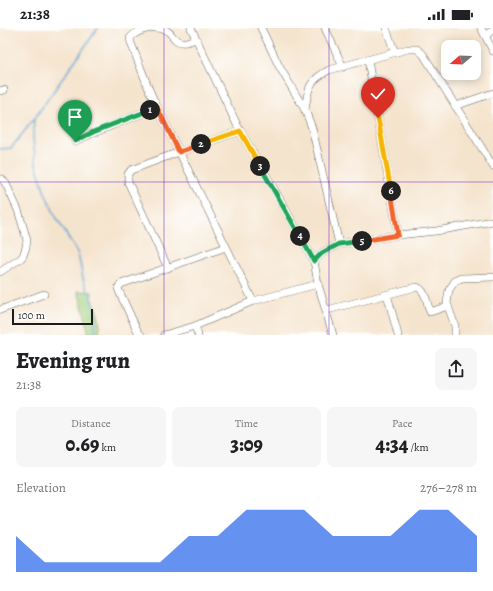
<!DOCTYPE html>
<meta charset="utf-8">
<style>
body{margin:0;font-family:Alegreya,serif;background:#f6f6f6;color:#202124;height:100vh;display:flex;flex-direction:column;font-size:15px;white-space:nowrap}
*{box-sizing:border-box;margin:0}
p{font-size:13px;color:#757577}
.icon{flex:none;width:22px;height:22px;fill:none;stroke:currentColor;stroke-width:2;stroke-linecap:round;stroke-linejoin:round}
.map{position:relative;height:307px;overflow:hidden}
.panel{display:flex;flex-direction:column;background:#fff;flex:1}
.panel>*{flex:none}
.needle{width:26px;rotate:251deg}
.tools{position:absolute;left:441px;top:12px;display:grid;gap:8px}
.tools a{display:grid;place-items:center;width:40px;height:40px;border-radius:8px;background:#fff;box-shadow:0 2px 10px #0003;font-size:20px}
.scale{position:absolute;left:12px;bottom:10px;width:81px;box-sizing:border-box;padding-left:4px;border:2px solid #1c1c1c;border-top:0;font-size:11px;line-height:14px;white-space:nowrap;color:#1c1c1c;-webkit-text-stroke:3px #fff;paint-order:stroke}
.pin{position:absolute;display:grid;place-items:center;width:34px;height:34px;color:#fff;margin:-41px -17px;border-radius:50% 50% 50% 0;rotate:-45deg;box-shadow:0 0 4px #0007}
.pin .icon{rotate:45deg}
.km{position:absolute;width:20px;height:20px;margin:-10px;border-radius:50%;background:#222;color:#fff;font-size:11px;line-height:20px;text-align:center}
.round{display:grid;place-items:center;flex:none;width:42px;height:42px;border-radius:8px;background:#f6f6f6}
.head{display:flex;align-items:center;justify-content:space-between;height:68px;padding:0 16px}
h1{font-size:22px;font-weight:800;line-height:30px}
.figures{display:grid;grid-template-columns:repeat(3,1fr);gap:6px;height:68px;padding:4px 16px}
.figures div{display:grid;align-content:center;border-radius:8px;background:#f6f6f6;text-align:center}
.figures b{font-size:20px;font-weight:800}
.figures small{font-size:11px;font-weight:400}
.figures p{font-size:11px}
.chart{height:112px;padding:8px 16px}
.chart p{display:flex;justify-content:space-between}
.chart svg{width:100%;height:72px;margin-top:4px;fill:#2563eb;opacity:.7}
.status{display:flex;justify-content:space-between;align-items:center;height:28px;padding:0 20px;background:#fff;direction:ltr}
.status svg{height:11px;fill:currentColor}
.map>svg:first-child{display:block}
.green{fill:#a2cd79;stroke:#5f744a}
.lines{fill:none;stroke-linecap:round;stroke-linejoin:round}
.stream{stroke:#5ba4d2;stroke-width:1.5}
.minor-casing{stroke:#68625a;stroke-width:8}
.minor{stroke:#fff;stroke-width:7}
.split-1-casing{stroke:#fff;stroke-width:8}
.split-2-casing{stroke:#fff;stroke-width:8}
.split-3-casing{stroke:#fff;stroke-width:8}
.split-4-casing{stroke:#fff;stroke-width:8}
.split-5-casing{stroke:#fff;stroke-width:8}
.split-6-casing{stroke:#fff;stroke-width:8}
.split-7-casing{stroke:#fff;stroke-width:8}
.split-1{stroke:#22a559;stroke-width:5}
.split-2{stroke:#f0652b;stroke-width:5}
.split-3{stroke:#f5b400;stroke-width:5}
.split-4{stroke:#22a559;stroke-width:5}
.split-5{stroke:#22a559;stroke-width:5}
.split-6{stroke:#f0652b;stroke-width:5}
.split-7{stroke:#f5b400;stroke-width:5}
.grid{fill:none;stroke:#7b2cbf;stroke-width:1;stroke-opacity:0.55}
</style>
<div class="status"><b>21:38</b><svg viewBox="0 0 49 12"><path d="M0 12V9h3v3zM5 12V6h3v6zM10 12V3h3v9zM15 12V0h3v12zM26 1h20v11H26zM47 4h2v5h-2z"/></svg></div>
<div class="map">
<svg width="493" height="307" viewBox="0 0 493 307">
<rect width="100%" height="100%" fill="#fff"/>
<filter id="ink" filterUnits="userSpaceOnUse"><feTurbulence type="fractalNoise" baseFrequency=".025" numOctaves="2"/><feDisplacementMap in="SourceGraphic" scale="8" xChannelSelector="R" yChannelSelector="G"/><feConvolveMatrix kernelMatrix="1 2 1 2 8 2 1 2 1" color-interpolation-filters="sRGB"/></filter>
<filter id="wash" filterUnits="userSpaceOnUse"><feTurbulence type="fractalNoise" baseFrequency=".012" numOctaves="4" result="noise"/><feDisplacementMap in="SourceGraphic" scale="16" xChannelSelector="R" yChannelSelector="G"/><feGaussianBlur stdDeviation="0.9" result="paint"/><feColorMatrix in="noise" values="0 0 0 0 0 0 0 0 0 0 0 0 0 0 0 0 0 1.4 0 .05"/><feComposite in="paint" operator="in"/></filter>
<g filter="url(#wash)">
<rect width="100%" height="100%" fill="#f5e4cd"/>
<path class="green" d="M78,263L92,264C91,273 97,281 99,290C100,296 100,301 99,307H89L85,288Z"/>
<g class="lines">
<g class="stream">
<polyline points="34,91 33,111 36,136 45,165 56,189 78,226 83,250 95,282 95,307"/>
<polyline points="0,121 11,120 34,91 98,0"/>
</g>
</g>
</g>
<g filter="url(#ink)">
<g class="lines">
<defs>
<g id="minor">
<path d="M152,0C145,1 135,4 130,10L131,15L150,64L157,79L253,273"/>
<path d="M155,0C159,0 164,0 167,3C170,4 172,8 174,10C180,17 188,14 195,11"/>
<polyline points="191,0 240,103 278,168 314,233 318,256 333,307"/>
<polyline points="261,0 279,38 305,82 312,100 339,216"/>
<polyline points="325,0 343,39"/>
<polyline points="386,0 395,25"/>
<polyline points="481,0 493,23"/>
<polyline points="486,8 493,1"/>
<polyline points="0,63 4,62"/>
<polyline points="455,78 493,65"/>
<path d="M305,82C308,61 308,53 329,42L408,21H417L423,26L493,138"/>
<polyline points="75,113 93,105 157,79"/>
<polyline points="398,207 436,203 493,193"/>
<polyline points="314,233 322,225 339,216 398,207 368,32"/>
<polyline points="168,240 128,154 128,146 131,142 179,124 240,103"/>
<polyline points="0,244 20,231 23,228 26,219 27,212 18,182 6,156 2,151"/>
<polyline points="387,266 398,307"/>
<polyline points="0,282 44,266"/>
<path d="M327,282L416,259C426,261 427,276 430,284L448,278"/>
<polyline points="195,298 198,307"/>
<polyline points="141,307 138,304 119,263 118,260 121,256 226,219"/>
<polyline points="164,307 195,298 253,273 318,256"/>
<polyline points="455,307 455,298 447,275 449,262 455,253 462,250 493,249"/>
</g>
</defs>
<use href="#minor" class="minor-casing"/>
<use href="#minor" class="minor"/>
</g>
</g>
<g class="lines" filter="url(#ink)">
<defs>
<polyline id="split-1" points="75,113 93,104 150,82"/>
<polyline id="split-2" points="150,82 157,79 179,124 201,116"/>
<polyline id="split-3" points="201,116 240,103 260,138"/>
<polyline id="split-4" points="260,138 300,208"/>
<polyline id="split-5" points="300,208 314,233 322,225 339,216 362,213"/>
<polyline id="split-6" points="362,213 398,207 391,163"/>
<polyline id="split-7" points="378,90 391,163"/>
</defs>
<use href="#split-1" class="split-1-casing"/>
<use href="#split-2" class="split-2-casing"/>
<use href="#split-3" class="split-3-casing"/>
<use href="#split-4" class="split-4-casing"/>
<use href="#split-5" class="split-5-casing"/>
<use href="#split-6" class="split-6-casing"/>
<use href="#split-7" class="split-7-casing"/>
<use href="#split-1" class="split-1"/>
<use href="#split-2" class="split-2"/>
<use href="#split-3" class="split-3"/>
<use href="#split-4" class="split-4"/>
<use href="#split-5" class="split-5"/>
<use href="#split-6" class="split-6"/>
<use href="#split-7" class="split-7"/>
</g>
<path class="grid" d="M164,0V307M329,0V307M0,154H493"/>
</svg>
<div class="tools">
<a><svg class="needle" viewBox="-14 -14 28 28"><path d="M0-13l5 13h-10z" fill="#e53935"/><path d="M0 13l5-13h-10z" fill="#757577"/></svg></a>
</div>
<div class="scale">100 m</div>
<div class="pin" style="left:75px;top:113px;background:#1e9e55"><svg class="icon" aria-label="arrive" viewBox="0 0 24 24"><path d="M6 21V4h12l-3 4 3 4H6"/></svg></div>
<div class="pin" style="left:378px;top:90px;background:#d93025"><svg class="icon" aria-label="check" viewBox="0 0 24 24"><path d="M5 12l5 5 9-10"/></svg></div>
<b class="km" style="left:150px;top:82px">1</b>
<b class="km" style="left:201px;top:116px">2</b>
<b class="km" style="left:260px;top:138px">3</b>
<b class="km" style="left:300px;top:208px">4</b>
<b class="km" style="left:362px;top:213px">5</b>
<b class="km" style="left:391px;top:163px">6</b>
</div>
<section class="panel">
<div class="head"><div><h1>Evening run</h1><p>21:38</p></div><a class="round"><svg class="icon" aria-label="share" viewBox="0 0 24 24"><path d="M12 15V3M7 8l5-5 5 5M5 13v7h14v-7"/></svg></a></div>
<div class="figures">
<div><p>Distance</p><b>0.69<small> km</small></b></div>
<div><p>Time</p><b>3:09</b></div>
<div><p>Pace</p><b>4:34<small> /km</small></b></div>
</div>
<div class="chart"><p><span>Elevation</span>276–278 m</p>
<svg viewBox="0 0 160 44" preserveAspectRatio="none"><path d="M0 44V22L10 38L20 38L30 38L40 38L50 38L60 22L70 22L80 6L90 6L100 6L110 22L120 22L130 22L140 6L150 6L160 22V44z"/></svg>
</div>
</section>
